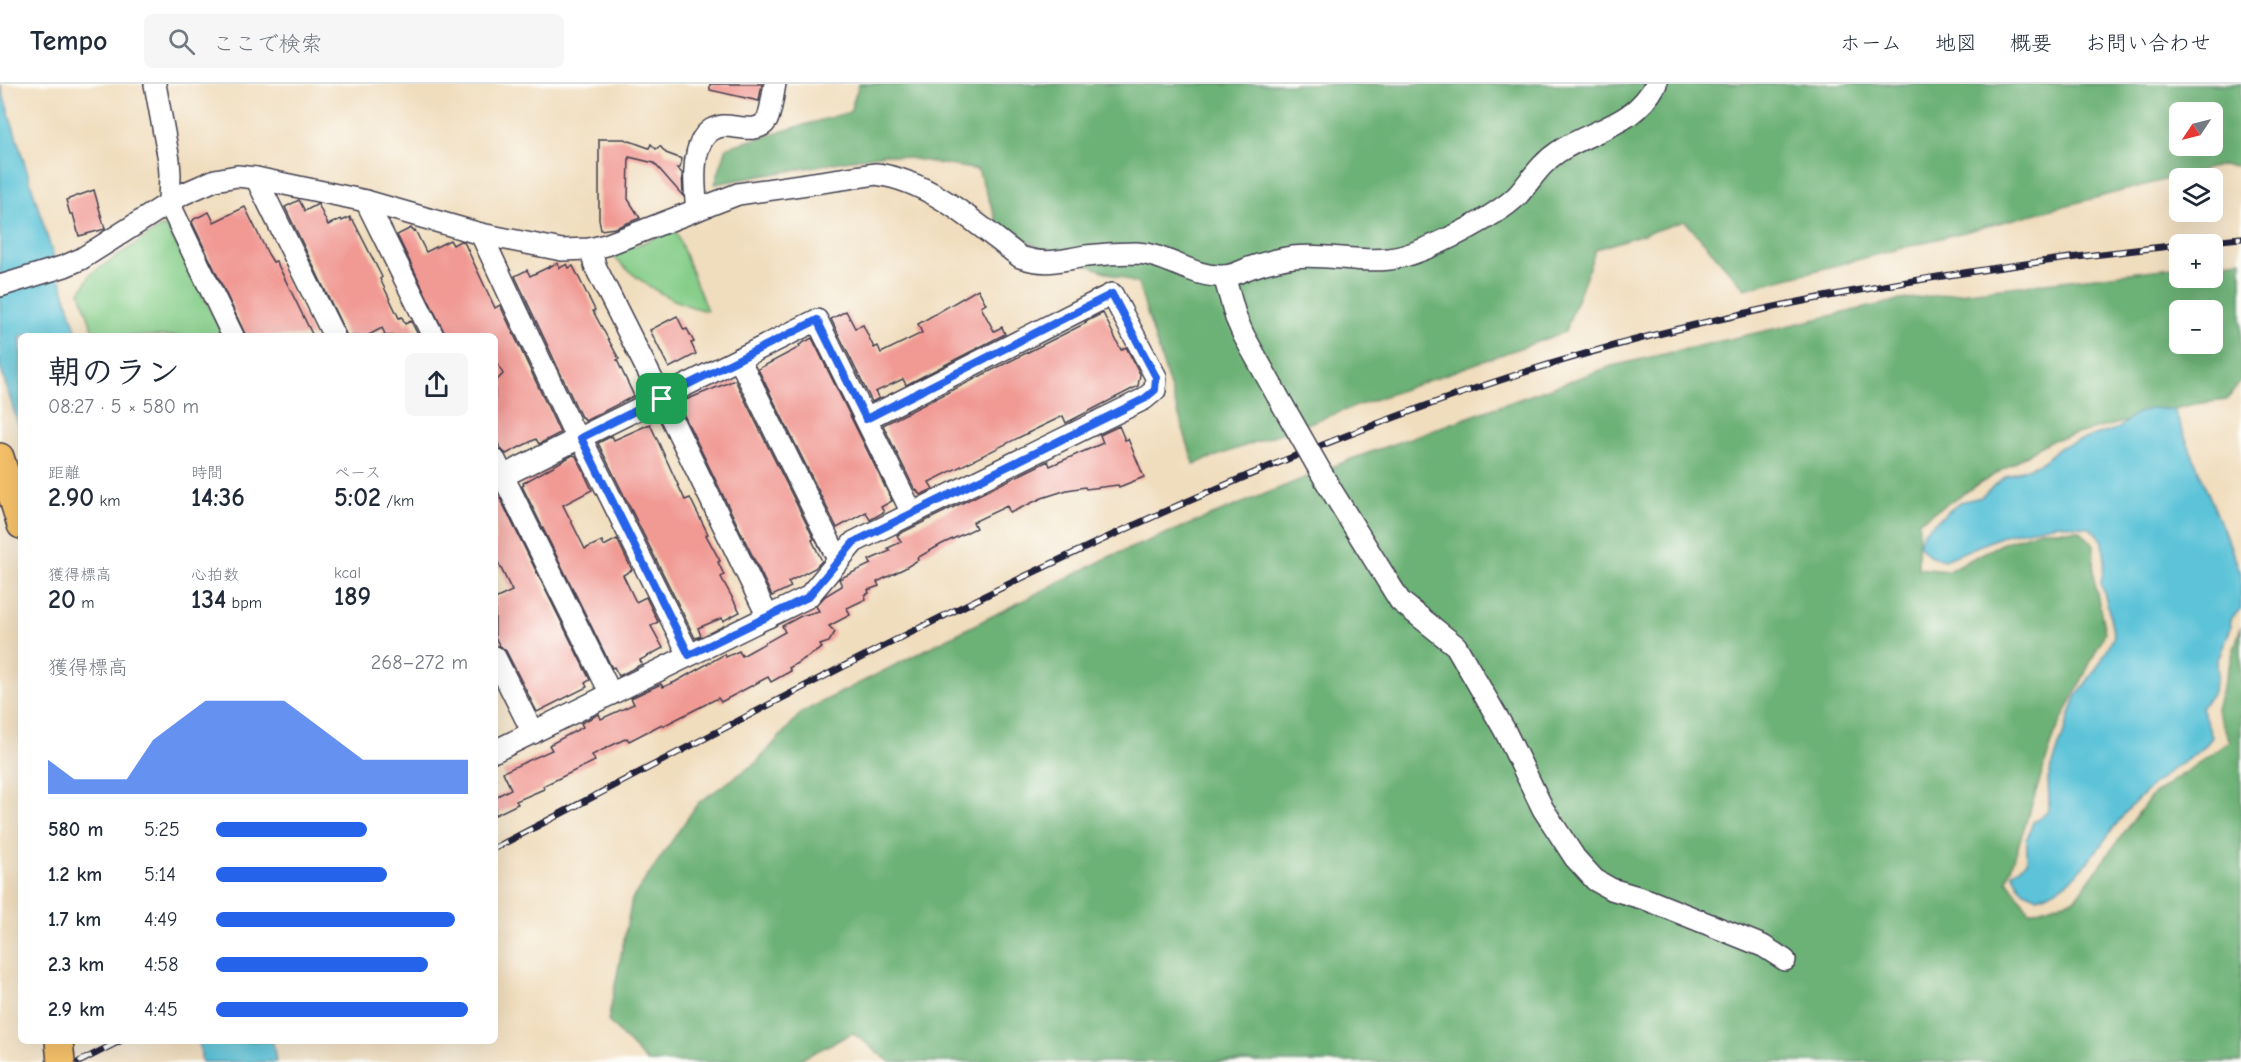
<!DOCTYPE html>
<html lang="ja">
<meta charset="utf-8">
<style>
body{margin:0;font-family:"Comic Neue","Klee One",sans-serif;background:#f6f6f7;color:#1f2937;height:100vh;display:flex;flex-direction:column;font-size:22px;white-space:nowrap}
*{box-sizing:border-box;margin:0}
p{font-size:20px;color:#747a83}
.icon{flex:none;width:33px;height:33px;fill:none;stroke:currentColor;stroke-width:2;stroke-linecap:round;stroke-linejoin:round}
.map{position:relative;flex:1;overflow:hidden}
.drawer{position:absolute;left:18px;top:249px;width:480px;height:711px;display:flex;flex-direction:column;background:#fff;border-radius:9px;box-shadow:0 6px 24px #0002}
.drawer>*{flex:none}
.needle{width:39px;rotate:235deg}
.buttons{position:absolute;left:2169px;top:18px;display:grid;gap:12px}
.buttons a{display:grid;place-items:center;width:54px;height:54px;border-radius:9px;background:#fff;box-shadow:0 6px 24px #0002;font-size:30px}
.pin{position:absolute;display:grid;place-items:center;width:51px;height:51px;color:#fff;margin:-26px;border-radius:12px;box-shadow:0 3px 9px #0006}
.round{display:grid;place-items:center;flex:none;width:63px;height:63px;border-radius:9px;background:#f6f6f7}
.headline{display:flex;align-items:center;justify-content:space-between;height:102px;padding:0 30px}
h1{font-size:33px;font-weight:700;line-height:45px}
.stats{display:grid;grid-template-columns:repeat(3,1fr);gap:9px;height:102px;padding:6px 30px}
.stats div{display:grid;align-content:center}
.stats b{font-size:26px;font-weight:700}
.stats small{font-size:16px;font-weight:400}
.stats p{font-size:16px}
.chart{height:168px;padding:12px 30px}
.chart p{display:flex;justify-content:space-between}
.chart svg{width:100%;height:108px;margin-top:6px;fill:#2563eb;opacity:.7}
ul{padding:0 30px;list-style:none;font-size:20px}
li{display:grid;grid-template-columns:96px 72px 1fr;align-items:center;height:45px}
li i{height:15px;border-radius:8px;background:#2563eb}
header{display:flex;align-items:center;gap:36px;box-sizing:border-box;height:84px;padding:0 30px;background:#fff;border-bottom:2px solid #e0e1e3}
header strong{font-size:28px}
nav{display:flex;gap:33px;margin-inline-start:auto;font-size:21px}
.search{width:420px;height:54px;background:#f6f6f7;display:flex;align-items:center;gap:15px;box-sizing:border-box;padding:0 21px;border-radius:9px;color:#747a83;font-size:22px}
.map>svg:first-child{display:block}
.green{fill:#86ce8a;stroke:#547862;stroke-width:1.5}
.forest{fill:#6cb176;stroke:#476a58;stroke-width:1.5;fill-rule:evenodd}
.water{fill:#5bc3d8;stroke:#3e728a;stroke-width:1.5}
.building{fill:#f19a94}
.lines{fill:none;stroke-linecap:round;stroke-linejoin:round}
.minor-casing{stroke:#413e4e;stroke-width:24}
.major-casing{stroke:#413e4e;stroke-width:30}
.minor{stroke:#fff;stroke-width:21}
.major{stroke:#f5c16b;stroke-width:27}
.rail-casing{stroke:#22223b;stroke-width:7}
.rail{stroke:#fdfcf7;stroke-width:4.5;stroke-dasharray:14;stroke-linecap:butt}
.minor-bridge-casing{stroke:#413e4e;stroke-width:24;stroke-linecap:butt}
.minor-bridge{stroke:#fff;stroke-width:21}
.route-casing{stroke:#fff;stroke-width:12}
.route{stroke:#2563eb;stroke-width:8}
</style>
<header>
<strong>Tempo</strong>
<div class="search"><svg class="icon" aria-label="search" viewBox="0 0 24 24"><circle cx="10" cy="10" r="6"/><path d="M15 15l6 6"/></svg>ここで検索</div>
<nav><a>ホーム</a><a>地図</a><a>概要</a><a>お問い合わせ</a></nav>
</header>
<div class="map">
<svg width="2241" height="978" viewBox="0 0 2241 978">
<rect width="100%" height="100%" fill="#fdfcf7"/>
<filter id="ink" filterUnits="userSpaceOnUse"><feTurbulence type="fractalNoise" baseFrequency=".0167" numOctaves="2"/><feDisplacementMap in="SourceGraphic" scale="12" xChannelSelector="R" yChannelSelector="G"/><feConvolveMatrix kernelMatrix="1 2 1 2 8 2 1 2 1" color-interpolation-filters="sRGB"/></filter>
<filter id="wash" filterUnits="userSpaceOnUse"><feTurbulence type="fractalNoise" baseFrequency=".008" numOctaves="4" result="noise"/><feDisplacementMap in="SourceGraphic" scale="24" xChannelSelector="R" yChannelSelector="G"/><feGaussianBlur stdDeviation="1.35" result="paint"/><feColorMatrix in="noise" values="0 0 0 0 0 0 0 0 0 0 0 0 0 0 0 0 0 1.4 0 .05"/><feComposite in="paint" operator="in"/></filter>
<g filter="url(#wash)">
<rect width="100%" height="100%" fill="#f0ddbd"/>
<g class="green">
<polygon points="161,143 167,143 224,252 95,252 80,208 92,189"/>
<path d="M675,145L707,227C667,218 638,197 609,169L640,160Z"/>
</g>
<g class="forest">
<path d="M859,0H2241V82L2222,81L1745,205L1685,137L1596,165L1565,248L1194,380L1138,200L1037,162L998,140L978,86L885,70L715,100L727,63L850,28ZM2180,28H2212V62H2180Z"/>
<path d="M2241,176V297L2227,316L2194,320L2049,357L1919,437L1918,484L1948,487L2001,460L2040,446H2080L2094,461L2093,490L2105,549L2055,650L2007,796L2030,828L2075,815L2151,712L2230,657L2216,625L2241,542V978H890L853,949L795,978H647L608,937L632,815L698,719L757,678L802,628L1111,472L1354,374L1612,282L1900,216L2179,183L2180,194H2212L2213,179ZM2180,226H2212V260H2180Z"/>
</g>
<g class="water">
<polygon points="0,0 78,252 21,252 21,349 0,282"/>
<path d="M2152,324L2174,326L2241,489V525L2230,535L2231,544L2217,577L2218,590L2212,610L2201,623L2212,653C2201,670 2181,678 2166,690C2156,698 2147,706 2138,715C2104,748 2087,798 2038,813L2022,806L2012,789L2027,778V755L2033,738L2047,729L2049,717L2048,695L2076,613L2100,579L2114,552L2107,519L2101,499L2105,477L2103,457L2089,443L2057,440L2007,450L1945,476L1931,473L1919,461L1923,448L1960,418L1981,413L2005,393L2042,378L2060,363L2119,344L2135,330Z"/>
<polygon points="199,957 273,957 276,978 202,978"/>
</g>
<g id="blocks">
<g class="building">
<polygon points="710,0 762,0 759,17 710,6"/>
<polygon points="599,55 624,55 649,64 651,60 656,65 660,62 666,69 682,75 680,84 677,84 682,89 683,112 654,79 629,73 628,115 640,134 615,144 601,146 599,135"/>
<polygon points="94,106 105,145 79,152 73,130 70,130 66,116"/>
<polygon points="299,116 305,127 318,120 328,141 341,135 342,137 350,133 351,137 353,136 382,193 380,195 399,234 402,233 405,240 411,237 418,251 382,252 385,250 382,244 367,252 347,252 285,123"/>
<polygon points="245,123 268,170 273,178 276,177 313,252 246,252 192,138 194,135 209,128 214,138"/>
<polygon points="411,144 413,147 415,146 426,168 450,156 453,161 460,157 464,158 495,224 500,221 560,349 539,360 536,355 506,370 501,365 495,354 495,298 503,290 495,274 495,252 446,252 397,151"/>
<polygon points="557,179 560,184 567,180 569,184 573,182 595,226 593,227 619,275 617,276 634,312 585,337 583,333 581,333 515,192 527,186 530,192"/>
<polygon points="978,205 986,220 981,223 994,247 1002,243 1005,250 906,301 903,295 875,308 879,314 872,318 831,235 846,227 855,244 863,241 874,264 878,262 881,269 922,249 918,240"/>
<polygon points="1103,229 1121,266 1126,263 1140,290 1138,302 1066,339 1063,332 1032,347 929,398 933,405 920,411 916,405 915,406 883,341 1086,239 1085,238"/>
<polygon points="677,232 684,246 687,245 694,258 691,259 696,270 669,284 650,246"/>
<polygon points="812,254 892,417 881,423 884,428 870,436 866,428 837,444 758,285 800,263 799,261"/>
<polygon points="735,296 814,455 812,456 822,477 815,484 788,498 791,503 772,512 678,319"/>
<polygon points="650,340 685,416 690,414 708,450 706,451 720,477 718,478 724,491 721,493 740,528 723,537 722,534 698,544 701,552 695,554 598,359 612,352 614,356"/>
<polygon points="1119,342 1125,356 1128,355 1144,393 1119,403 1118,401 1086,405 1085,403 1067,406 1042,414 1010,429 1007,422 973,438 976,444 942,460 917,474 918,476 905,484 877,498 879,502 868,506 869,509 865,511 866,515 847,524 850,531 829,542 835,548 829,558 820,561 822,564 789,584 791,587 771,598 768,593 721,618 718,614 663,642 662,640 629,657 627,654 592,671 595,677 543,702 544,705 516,717 518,720 495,731 495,713 511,705 503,688 552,666 549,661 583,643 581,639 599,630 601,635 634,620 631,614 661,600 663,603 675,598 725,570 726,573 739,567 742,572 785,548 782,542 801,532 819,527 816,522 825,512 842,502 839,495 841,494 871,480 869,476 890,467 888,464 901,458 897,451 1048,377 1050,382 1103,359 1100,351"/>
<polygon points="573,371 576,372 592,406 563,421 585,465 602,457 604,462 617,455 632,486 623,491 636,518 646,513 658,538 651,542 663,564 640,576 642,580 619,592 614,583 612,584 522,402 524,401 523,399"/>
<polygon points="500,414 590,596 585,599 587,603 537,628 506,567 499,561 495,553 495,515 512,507 495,472 495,416"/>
</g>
</g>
</g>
<g filter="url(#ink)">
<use href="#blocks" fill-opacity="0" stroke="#413e4e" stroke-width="1.5"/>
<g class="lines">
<defs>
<g id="minor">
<polyline points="155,0 169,76 170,91 169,119 233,252"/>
<polyline points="256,94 334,252"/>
<polyline points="366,117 433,252"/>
<path d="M697,126C694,101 688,46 723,42C736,41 758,51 767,36C771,29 773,9 775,0"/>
<polyline points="481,150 577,355"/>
<polyline points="590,165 596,184 662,315 768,533"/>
<polyline points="1224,192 1236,234 1244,252 1277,311"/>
<path d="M0,202L65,182L81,175L183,110L215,96L237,92L256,94L366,117L481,150L562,166L590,165L606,161L738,110L876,90C931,97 977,140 1020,173C1048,182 1059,176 1086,172C1103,170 1120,169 1136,169C1167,170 1193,194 1223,192C1232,192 1242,187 1249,184C1264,179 1278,175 1293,173C1324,169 1358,179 1389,175C1417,172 1468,146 1493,130C1501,125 1511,118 1518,111C1531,96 1541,79 1558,68C1595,44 1634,42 1656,0"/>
<polyline points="739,275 839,477"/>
<polyline points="581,354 689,571"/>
<polyline points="495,376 611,610"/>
<polyline points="495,396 817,236 912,429"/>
<polyline points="1330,404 1400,517 1456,562 1504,645 1543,725 1575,774 1595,796 1611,805 1648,816 1763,862 1785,876"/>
<polyline points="495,573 533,649"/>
<polyline points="495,667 808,513 854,458 1144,315 1155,306 1156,293 1112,210 866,335"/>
</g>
<g id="major">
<polyline points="0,373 21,441"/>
<polyline points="59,957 61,978"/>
</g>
</defs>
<use href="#minor" class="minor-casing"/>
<use href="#major" class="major-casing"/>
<use href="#minor" class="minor"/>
<use href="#major" class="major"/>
<defs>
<g id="rail">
<polyline points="2181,160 2241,154"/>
<path d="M495,764C830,590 1162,405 1522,289C1735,221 1957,185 2180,161"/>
<polyline points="79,978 120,957"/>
</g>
</defs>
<use href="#rail" class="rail-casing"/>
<use href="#rail" class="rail"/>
<defs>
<polyline id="minor-bridge" points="1277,311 1330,404"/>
</defs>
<use href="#minor-bridge" class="minor-bridge-casing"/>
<use href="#minor-bridge" class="minor-bridge"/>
</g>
</g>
<g class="lines" filter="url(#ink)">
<defs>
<polygon id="route" points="1112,210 1156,293 1155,306 1144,315 854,458 808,513 689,571 581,354 817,236 866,335"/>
</defs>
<use href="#route" class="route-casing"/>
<use href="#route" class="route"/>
</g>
</svg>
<div class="buttons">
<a><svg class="needle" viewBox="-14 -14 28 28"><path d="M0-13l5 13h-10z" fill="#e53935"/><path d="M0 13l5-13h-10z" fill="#747a83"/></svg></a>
<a><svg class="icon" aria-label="layers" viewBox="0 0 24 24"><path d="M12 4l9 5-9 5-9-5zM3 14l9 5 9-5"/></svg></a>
<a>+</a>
<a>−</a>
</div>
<div class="pin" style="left:662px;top:315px;background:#1e9e55"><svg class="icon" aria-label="arrive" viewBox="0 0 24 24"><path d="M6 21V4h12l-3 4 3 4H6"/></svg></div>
<section class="drawer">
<div class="headline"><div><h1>朝のラン</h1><p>08:27 · 5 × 580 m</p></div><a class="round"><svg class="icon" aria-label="share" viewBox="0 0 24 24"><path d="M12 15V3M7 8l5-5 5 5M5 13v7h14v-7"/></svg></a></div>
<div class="stats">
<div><p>距離</p><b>2.90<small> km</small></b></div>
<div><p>時間</p><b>14:36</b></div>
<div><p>ペース</p><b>5:02<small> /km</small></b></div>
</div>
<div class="stats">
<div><p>獲得標高</p><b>20<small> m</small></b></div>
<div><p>心拍数</p><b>134<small> bpm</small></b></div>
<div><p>kcal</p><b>189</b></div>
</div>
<div class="chart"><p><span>獲得標高</span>268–272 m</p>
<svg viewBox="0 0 160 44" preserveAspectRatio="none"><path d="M0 44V30L10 38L20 38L30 38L40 22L50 14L60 6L70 6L80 6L90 6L100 14L110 22L120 30L130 30L140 30L150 30L160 30V44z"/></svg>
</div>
<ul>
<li><b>580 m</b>5:25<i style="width:60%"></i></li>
<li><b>1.2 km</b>5:14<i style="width:68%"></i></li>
<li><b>1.7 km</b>4:49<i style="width:95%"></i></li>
<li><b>2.3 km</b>4:58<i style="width:84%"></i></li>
<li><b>2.9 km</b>4:45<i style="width:100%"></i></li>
</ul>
</section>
</div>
